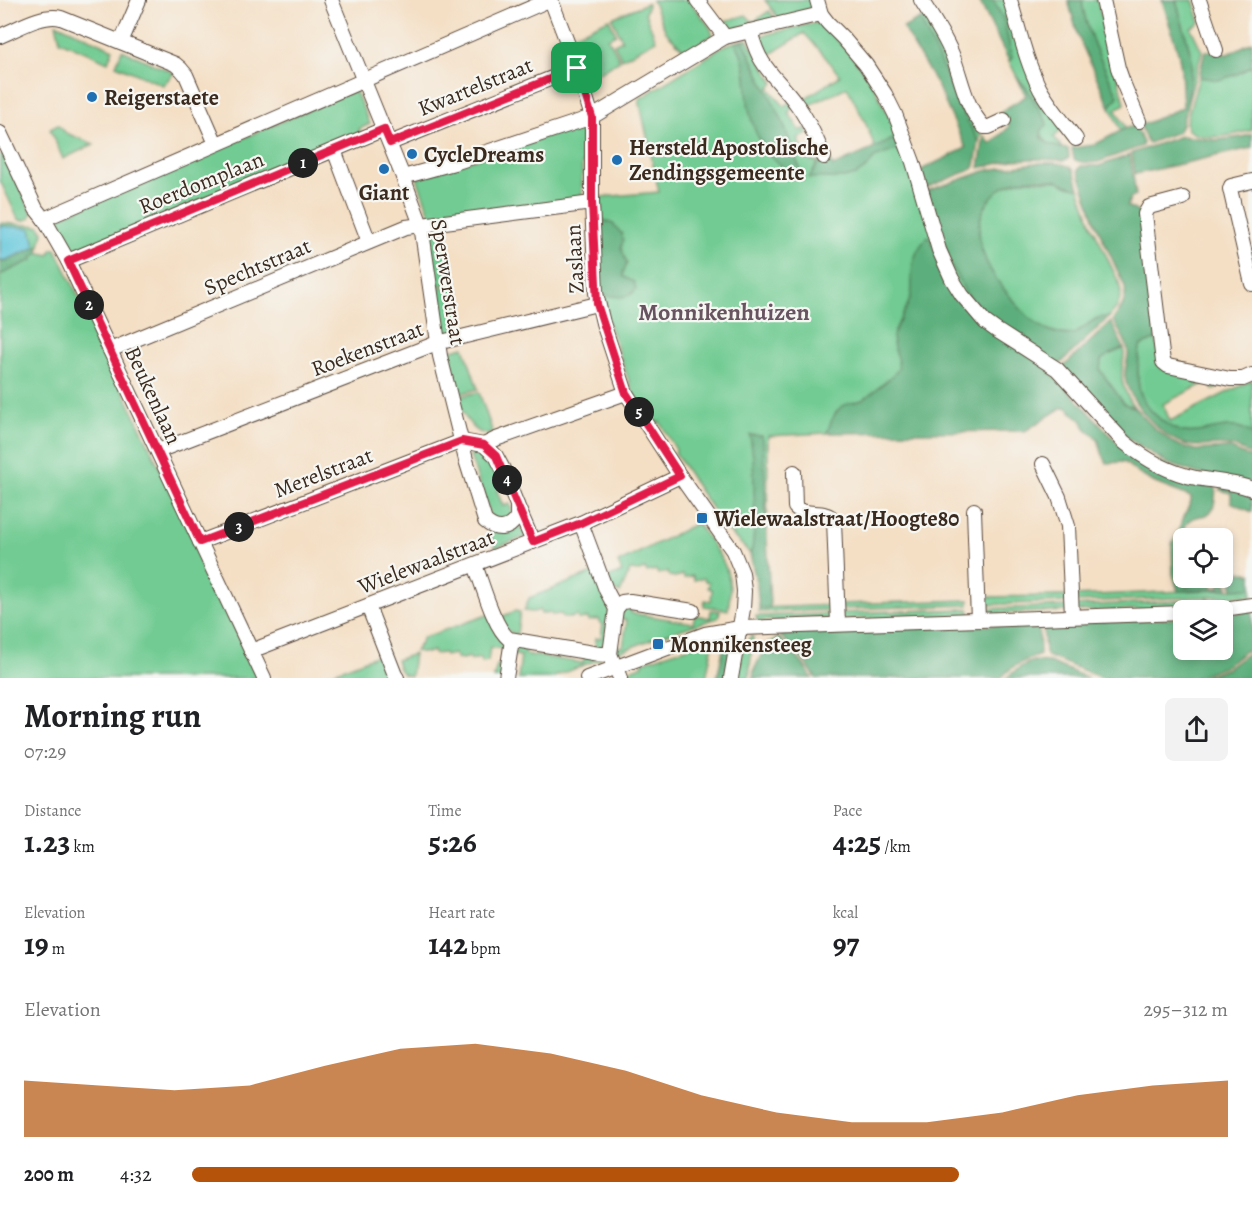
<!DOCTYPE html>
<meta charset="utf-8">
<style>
body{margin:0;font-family:Alegreya,serif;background:#f2f2f2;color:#202124;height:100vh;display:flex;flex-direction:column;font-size:22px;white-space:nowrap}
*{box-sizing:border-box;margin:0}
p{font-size:20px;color:#757577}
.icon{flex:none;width:33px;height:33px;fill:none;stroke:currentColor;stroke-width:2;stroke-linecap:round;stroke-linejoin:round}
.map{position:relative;height:678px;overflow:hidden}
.side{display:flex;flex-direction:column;background:#fff;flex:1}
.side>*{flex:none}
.controls{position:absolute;left:1173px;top:528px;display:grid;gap:12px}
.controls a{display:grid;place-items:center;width:60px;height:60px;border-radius:9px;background:#fff;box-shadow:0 3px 9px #0003;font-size:30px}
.pin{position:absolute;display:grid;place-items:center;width:51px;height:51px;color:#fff;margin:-26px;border-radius:12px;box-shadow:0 3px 9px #0006}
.km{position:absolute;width:30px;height:30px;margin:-15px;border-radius:50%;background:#222;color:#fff;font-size:16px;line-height:30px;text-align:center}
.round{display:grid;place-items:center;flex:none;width:63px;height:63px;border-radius:9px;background:#f2f2f2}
.overview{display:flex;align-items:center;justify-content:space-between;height:102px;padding:0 24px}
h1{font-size:33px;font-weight:700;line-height:45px}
.metrics{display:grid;grid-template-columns:repeat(3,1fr);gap:9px;height:102px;padding:6px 24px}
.metrics div{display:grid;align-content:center}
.metrics b{font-size:30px;font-weight:700}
.metrics small{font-size:16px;font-weight:400}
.metrics p{font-size:16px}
.chart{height:168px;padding:12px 24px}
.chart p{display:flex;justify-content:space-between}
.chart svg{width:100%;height:108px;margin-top:6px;fill:#b45309;opacity:.7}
ul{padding:0 24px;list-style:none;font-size:20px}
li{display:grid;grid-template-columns:96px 72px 1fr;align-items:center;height:45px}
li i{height:15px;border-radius:8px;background:#b45309}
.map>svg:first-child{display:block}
.green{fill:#71cb92;stroke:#567a58;stroke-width:1.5}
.forest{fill:#5caf7c;stroke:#4c6c4d;stroke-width:1.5}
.water{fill:#5ec6db;stroke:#4c787c;stroke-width:1.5}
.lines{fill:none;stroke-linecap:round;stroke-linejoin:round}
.minor-casing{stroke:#574537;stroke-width:16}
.minor{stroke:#fff;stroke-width:14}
.route-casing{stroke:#fff;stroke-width:12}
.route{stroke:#e11d48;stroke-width:8}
.poi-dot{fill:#1f6fb2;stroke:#f6f6f2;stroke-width:2}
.labels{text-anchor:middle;stroke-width:4.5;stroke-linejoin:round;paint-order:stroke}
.street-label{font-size:22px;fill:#3b2a1e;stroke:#f6f6f2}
.poi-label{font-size:22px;font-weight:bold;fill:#3b2a1e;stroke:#f6f6f2;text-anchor:start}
.neighbourhood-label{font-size:24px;font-weight:bold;fill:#675460;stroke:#f6f6f2}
</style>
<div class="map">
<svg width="1252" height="678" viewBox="0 0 1252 678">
<rect width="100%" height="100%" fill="#f6f6f2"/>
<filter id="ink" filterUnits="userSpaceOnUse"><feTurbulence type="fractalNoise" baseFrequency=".0167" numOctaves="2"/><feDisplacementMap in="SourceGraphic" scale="12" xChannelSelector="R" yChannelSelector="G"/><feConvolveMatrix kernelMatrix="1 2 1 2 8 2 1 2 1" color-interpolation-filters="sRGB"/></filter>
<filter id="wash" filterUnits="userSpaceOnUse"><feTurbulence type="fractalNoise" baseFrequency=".008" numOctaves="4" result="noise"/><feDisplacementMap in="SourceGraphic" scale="24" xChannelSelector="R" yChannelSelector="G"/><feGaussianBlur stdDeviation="1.35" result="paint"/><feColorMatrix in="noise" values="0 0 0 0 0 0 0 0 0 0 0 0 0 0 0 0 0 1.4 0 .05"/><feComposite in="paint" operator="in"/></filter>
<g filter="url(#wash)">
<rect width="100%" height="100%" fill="#f4dfc5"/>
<g class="green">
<polygon points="652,0 689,0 710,27 713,35 686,52 666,32"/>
<polygon points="765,0 812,0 813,8 812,11 779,19"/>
<path d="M993,0H1005L1062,130L1054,137L1063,149C1052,148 1044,142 1041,132L1046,121L1028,90L1017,77L1009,61L1012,58L1004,20Z"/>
<path d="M1082,0H1097L1125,104L1115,109L1126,128L1121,131L1110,107L1118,96C1104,66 1085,32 1082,0Z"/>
<polygon points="1176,0 1193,0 1200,22 1191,28 1202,51 1187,106 1192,66 1190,51"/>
<polygon points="647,3 648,5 645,13 656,40 622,59 614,44 622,40 612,18"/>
<polygon points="769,11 776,20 734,28 725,21 746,15 753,22"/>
<path d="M925,15L941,43L976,127L981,133L979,142C956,102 940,60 920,19Z"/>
<polygon points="609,19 616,34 608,38 620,60 591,77 589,70 586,70 582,61 586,60 583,51 579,52 574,35"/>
<polygon points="56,23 113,49 108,62 60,41"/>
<polygon points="815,23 822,24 848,51 872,83 899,136 875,148 866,124 847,87 805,107 801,101 840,76 823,54 804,33 766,57 756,37"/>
<path d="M747,39L774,83L769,88L784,106L790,102L793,108L788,112L800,131L806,128L807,134L798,139L808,160L817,162L814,170L818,174L904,147L1000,346L828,430L827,433L768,436L767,560L751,551L750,554C742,543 732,537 725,527C707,502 690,477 675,452L676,450L660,422L657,423L651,414L649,415L635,398L603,307L597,209H601V197L659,192L639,99L712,54C718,47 727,45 735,42L736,43L782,120L759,74L743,40Z"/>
<polygon points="122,50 174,73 163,85 116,65"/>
<path d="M1252,66V130C1235,135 1204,142 1188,130L1186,122L1199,77L1219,80L1237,74Z"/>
<polygon points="355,90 370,124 359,129 361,134 75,253 74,250 66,247 58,230 59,217"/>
<polygon points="58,125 66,133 94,144 63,159 50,129"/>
<polygon points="576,126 577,129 585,135 584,163 582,164 582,200 432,220 417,178"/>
<path d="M0,155H4L32,213L30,218C25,221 20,222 17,217L0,180Z"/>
<path d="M1020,180L1059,181L1068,186L1079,188L1092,225L1119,283L1121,293L1118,306L1109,317L1097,318L1073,335C1058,334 1042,329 1030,320C1021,313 1015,303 1009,295C1005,290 1000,286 997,281C980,256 970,220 992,195C999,187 1011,184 1020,180Z"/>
<polygon points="0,223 40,226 43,232 40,246 0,263"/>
<polygon points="442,232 452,283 433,286 435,277 431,243 427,240 427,234"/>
<polygon points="52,249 56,249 259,678 0,678 0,270 37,252 49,255"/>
<polygon points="453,285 462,330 448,333 442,329 434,289"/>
<path d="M1156,339L1161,368L1222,384L1221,386L1213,390L1209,381L1163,404L1170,421L1252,380V434C1232,417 1206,436 1184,432C1175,431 1166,424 1159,418C1133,398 1137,376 1140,346Z"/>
<polygon points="464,347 478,389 455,395 457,392 448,359 445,357 444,352"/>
<path d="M1124,348C1125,357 1122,364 1122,373C1121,384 1128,398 1134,407L1124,404L1100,370L1101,360L1110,354Z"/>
<path d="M479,392L493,433C475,440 461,412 457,397Z"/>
<path d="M474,451C492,449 498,474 504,487L497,491L503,506L510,504L513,516L503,523L492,521L470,456Z"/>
<path d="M697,523C719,555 736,569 728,610L704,606L705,600L711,601L712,589L708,588L709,582L705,581L704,578L694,580L693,576L684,578L683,575L675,577L669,576L667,572L658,574L656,570L647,572L645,569L639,571L630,570L620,593L612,589L608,578L622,572L618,563Z"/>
<polygon points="518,525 527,536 495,548 490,532"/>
<polygon points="595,572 610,609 605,642 601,647 595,647 596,638 601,638 603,624 600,623 599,619 589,621 588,618 578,619 577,616 569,618 563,617 561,614 552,615 550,612 541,614 540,610 533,612 524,611 529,598"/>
<polygon points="1252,588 1252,595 1228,596 1073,602 1073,596"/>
<polygon points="1068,596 1068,602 980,605 979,597"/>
<path d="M1252,598V600C1193,611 1133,609 1074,611V606Z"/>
<polygon points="969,600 969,605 840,609 840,604"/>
<polygon points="631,605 631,613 693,623 695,615 710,618 711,610 720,611 718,618 666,634 616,653 615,646 623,647 627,620 620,619 622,609"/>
<polygon points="835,605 835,610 759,612 759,608"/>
<polygon points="1069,606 1069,611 981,614 981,609"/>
<polygon points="969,609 971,615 841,619 841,613"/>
<path d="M515,611L520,612L517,634C506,633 504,625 501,617Z"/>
<polygon points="490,614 496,630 506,647 502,678 494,678 497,665 500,665 503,649 490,647 488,661 482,662 481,658 471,660 470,657 463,659 456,658 455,654 445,656 444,653 434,654 433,651 426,653 415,651 421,643 422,638"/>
<polygon points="835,614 835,619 757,621 756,616"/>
<polygon points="751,636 753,637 749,678 737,678 743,647"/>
<polygon points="714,639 706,678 642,678 626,673 627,671 643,665 642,662"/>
<polygon points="520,646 525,646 525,654 583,663 585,656 602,658 551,678 518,678 521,656 513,655 517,647"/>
<polygon points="383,653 392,678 319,678"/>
<polygon points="414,654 411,676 403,674 399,669 396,660"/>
</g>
<g class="forest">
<polygon points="979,0 993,0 1004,20 1012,58 1009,61"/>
<path d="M1068,0H1082C1085,32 1104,67 1118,96L1110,107L1078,36Z"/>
<polygon points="1162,0 1176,0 1192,59 1187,106 1181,127 1178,132 1149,143 1147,142 1140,125 1147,123 1183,107 1181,68 1178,52"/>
<polygon points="920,19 942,66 959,106 979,142 975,166 973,169 926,188 921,170 966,148 937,85 903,28"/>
<path d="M743,40L759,74L782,120L803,177C765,164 749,129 747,92C746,74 745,58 735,42Z"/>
<polygon points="1252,42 1252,66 1237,74 1219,80 1199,77 1205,51 1221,51 1225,54 1228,54"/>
<path d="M1017,77L1028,90L1046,121L1047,125C1029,138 1056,149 1068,149L1069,158L1064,160L1035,159L1013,160L979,168L984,136L990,143H992L1008,128L1009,125L1000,112L1026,96Z"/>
<path d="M1136,126L1143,143L1142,146L1098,162C1090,163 1080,164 1074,159L1072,148L1094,145L1126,128Z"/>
<path d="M1252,134V148C1213,156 1174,166 1135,174L1132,153L1181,136L1216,140L1242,137Z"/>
<polygon points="899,136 904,147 874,158 867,168 856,175 844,178 809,178 819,162 830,161 833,166 875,148"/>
<path d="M1130,155L1136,195L1131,197L1127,206L1140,213L1156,339L1140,346C1137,376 1133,398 1160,419C1166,424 1175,431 1184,432C1206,436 1232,417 1252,434V455C1245,452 1238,447 1230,446C1215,443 1199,449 1184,444C1160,436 1129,402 1125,377C1124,369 1128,361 1128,354C1128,342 1118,330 1113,320C1121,309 1127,301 1125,287L1096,224L1078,170L1081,166H1099Z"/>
<path d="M1035,163C1045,163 1067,161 1073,170C1076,175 1077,183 1079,188C1070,188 1065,183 1058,181C1049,179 1030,178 1021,180C1008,182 995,191 988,202C967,233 986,268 1007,293C1022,311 1036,329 1060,334C1078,338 1082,326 1096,319C1100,317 1105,317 1109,317L1059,365L999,327L966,293L949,262L927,191L988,170Z"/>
<path d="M598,218L613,224L622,234L623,241L621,248L627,263L623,273L624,277L634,282L636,289C629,301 612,296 601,294Z"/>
<path d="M929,236L947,281L1051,372L1121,446L1216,487C1215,494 1216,504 1212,510C1208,517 1202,515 1196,517C1188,520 1180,531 1180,539C1179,544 1182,548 1183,553C1184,557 1183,562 1183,567L1178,570L1186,587L1205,578L1210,580L1213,588H1219L1220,583L1224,582L1227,585L1228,589L1178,591L1173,574L1172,545L1191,501V497L1155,483L1139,474L1124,462L1107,463L1102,453L1098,439L1085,428L1082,421L1066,407L1061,408L1025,431L827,433C830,425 832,416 839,409C845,402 856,403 864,399C869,396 897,373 898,369C901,361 891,348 893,337C896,322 908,310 911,295C913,287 911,280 912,272C913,258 919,245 929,236Z"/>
<polygon points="40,246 37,254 32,257 33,260 30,261 0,275 0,263"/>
<polygon points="1111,322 1124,348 1110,354 1101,360 1100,370 1124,404 1134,407 1154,428 1174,443 1181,446 1196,450 1229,448 1252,458 1252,484 1196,473 1167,463 1129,439 1062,368"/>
<polygon points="750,435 762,436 763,440 770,608 759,608 757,586 750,554 752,549 755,521 753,457"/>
<polygon points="1222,487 1252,494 1252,512 1231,502 1231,493 1220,490"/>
<polygon points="1241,572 1252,574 1252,588 1233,589 1232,583 1237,574"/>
<polygon points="1252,610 1252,646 1224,667 1195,678 1102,678 1047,656 1045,653 1043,624 1183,618 1184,650 1222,650 1223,615"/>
<path d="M1039,624L1040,655C1022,661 1014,665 1000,678H816L805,662L781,636L780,632Z"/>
<polygon points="779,638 803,664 812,678 753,678 754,670 767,643"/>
<polygon points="724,645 728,646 730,655 726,678 717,678"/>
<polygon points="1252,650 1252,678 1202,678 1226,669"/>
<polygon points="1033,661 1049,662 1088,678 1006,678 1022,666"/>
</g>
<polygon class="water" points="0,226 29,228 31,229 35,245 34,248 6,260 0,260"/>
</g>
<g filter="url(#ink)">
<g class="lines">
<defs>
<g id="minor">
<path d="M331,0L403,177L421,225L440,356L466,460L485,521C496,531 509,531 517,517V505"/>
<polyline points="551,0 577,68 592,117 592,203 596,293 603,323 626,393 680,476 733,551 742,573 744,591 743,609 731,678"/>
<polyline points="697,0 725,37"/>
<path d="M817,0L821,14L828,23L843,38L866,65L885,94L895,114L913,162L939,250L952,279L962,295L985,322L996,330L1057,369L1124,442C1145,459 1170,473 1196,478C1215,481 1234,482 1252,489"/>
<path d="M921,0C932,17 944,35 952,54C962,79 965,107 984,127H989L1004,120"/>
<path d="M1010,0C1019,29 1026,62 1040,89C1050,107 1064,123 1076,139"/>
<polyline points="1103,0 1118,68 1124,85 1139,121"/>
<polyline points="1199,0 1216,50"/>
<path d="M750,31C753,41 756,52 762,61C771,76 785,88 795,102C808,119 816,137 824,157"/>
<path d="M0,36C17,29 43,13 61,18L175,64L181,69L186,75L216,144"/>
<polyline points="121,42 139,0"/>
<polyline points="0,133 36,209 44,219 68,261 264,678"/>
<polyline points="390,143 577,68"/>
<polyline points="334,150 369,242"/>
<polyline points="403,177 454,163 592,117 725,37 821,14"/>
<polyline points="1252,181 1231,186 1230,189 1252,284"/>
<polyline points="1183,198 1149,207 1145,214 1163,362 1168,366 1230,379 1243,379 1252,375"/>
<polyline points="44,219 549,0"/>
<polyline points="68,261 384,129"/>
<polyline points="110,350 406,227 592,203"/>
<polyline points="462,441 484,445 496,456 503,469 517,505 533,542"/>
<polyline points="484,445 496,439 626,393"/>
<polyline points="158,451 437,343 597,304"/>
<polyline points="1043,464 1059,497 1068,526 1072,616"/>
<path d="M794,472L795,507C805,518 825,508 834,520L838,624"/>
<polyline points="974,510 978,620"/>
<polyline points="581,523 606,590 616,609 610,654 620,678"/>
<polyline points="200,542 462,441"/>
<path d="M475,565C482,583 494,628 509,639L599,654H610"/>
<polyline points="368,606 395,675 397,678"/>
<polyline points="616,609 622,602 630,601 693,611"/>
<polyline points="1216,610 1252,605"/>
<polyline points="251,651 581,523 680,476"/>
<polyline points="506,678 512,640"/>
<polyline points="587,678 705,634 740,628 1184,613"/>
</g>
</defs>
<use href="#minor" class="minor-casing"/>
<use href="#minor" class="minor"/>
</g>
</g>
<g class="lines" filter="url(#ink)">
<defs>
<polygon id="route" points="577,68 592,117 592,203 597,304 626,393 680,476 581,523 533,542 496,456 484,445 462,441 200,542 68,261 384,129 390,143"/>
</defs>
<use href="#route" class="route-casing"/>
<use href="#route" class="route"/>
</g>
<g class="poi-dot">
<circle cx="92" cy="97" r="6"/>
<circle cx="412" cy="154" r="6"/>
<circle cx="617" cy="160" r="6"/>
<circle cx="384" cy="169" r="6"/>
<rect x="696" y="512" width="12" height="12" rx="3"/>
<rect x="652" y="638" width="12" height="12" rx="3"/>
</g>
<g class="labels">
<g class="street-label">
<text transform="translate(475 86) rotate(-22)" y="8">Kwartelstraat</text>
<text transform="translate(201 182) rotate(-22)" y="8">Roerdomplaan</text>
<text transform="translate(574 259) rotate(-93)" y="8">Zaslaan</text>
<text transform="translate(257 266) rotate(-23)" y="8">Spechtstraat</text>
<text transform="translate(449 282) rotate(81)" y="8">Sperwerstraat</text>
<text transform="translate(367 348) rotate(-21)" y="8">Roekenstraat</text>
<text transform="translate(154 395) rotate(65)" y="8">Beukenlaan</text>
<text transform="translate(323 472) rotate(-21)" y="8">Merelstraat</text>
<text transform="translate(426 561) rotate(-21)" y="8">Wielewaalstraat</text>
</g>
<g class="poi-label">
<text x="104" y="105">Reigerstaete</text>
<text x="629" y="155">Hersteld Apostolische<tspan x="629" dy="25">Zendingsgemeente</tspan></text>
<text x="424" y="162">CycleDreams</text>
<text x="384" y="200" text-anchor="middle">Giant</text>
<text x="714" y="526">Wielewaalstraat/Hoogte80</text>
<text x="670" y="652">Monnikensteeg</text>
</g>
<g class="neighbourhood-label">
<text x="724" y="320">Monnikenhuizen</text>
</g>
</g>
</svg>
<div class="controls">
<a><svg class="icon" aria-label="locate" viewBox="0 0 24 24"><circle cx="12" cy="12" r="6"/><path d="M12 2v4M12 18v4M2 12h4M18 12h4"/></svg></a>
<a><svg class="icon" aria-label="layers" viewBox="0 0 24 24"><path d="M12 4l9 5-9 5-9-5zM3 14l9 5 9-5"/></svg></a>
</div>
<div class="pin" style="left:577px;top:68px;background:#1e9e55"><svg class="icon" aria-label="arrive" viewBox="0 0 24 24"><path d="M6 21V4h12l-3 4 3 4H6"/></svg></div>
<b class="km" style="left:303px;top:163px">1</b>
<b class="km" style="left:89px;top:305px">2</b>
<b class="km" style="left:239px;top:527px">3</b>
<b class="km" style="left:507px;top:480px">4</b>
<b class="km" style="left:639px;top:412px">5</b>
</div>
<section class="side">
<div class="overview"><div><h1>Morning run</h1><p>07:29</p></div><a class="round"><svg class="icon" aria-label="share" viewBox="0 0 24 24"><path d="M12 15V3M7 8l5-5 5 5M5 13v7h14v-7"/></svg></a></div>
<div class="metrics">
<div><p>Distance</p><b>1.23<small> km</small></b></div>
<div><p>Time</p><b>5:26</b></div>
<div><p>Pace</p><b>4:25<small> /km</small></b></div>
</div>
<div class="metrics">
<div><p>Elevation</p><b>19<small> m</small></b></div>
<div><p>Heart rate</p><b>142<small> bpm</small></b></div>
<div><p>kcal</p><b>97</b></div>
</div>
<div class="chart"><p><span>Elevation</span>295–312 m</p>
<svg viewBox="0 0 160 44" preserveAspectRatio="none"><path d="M0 44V21L10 23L20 25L30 23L40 15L50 8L60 6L70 10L80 17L90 27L100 34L110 38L120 38L130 34L140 27L150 23L160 21V44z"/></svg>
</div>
<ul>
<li><b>200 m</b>4:32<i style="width:74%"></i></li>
</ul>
</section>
